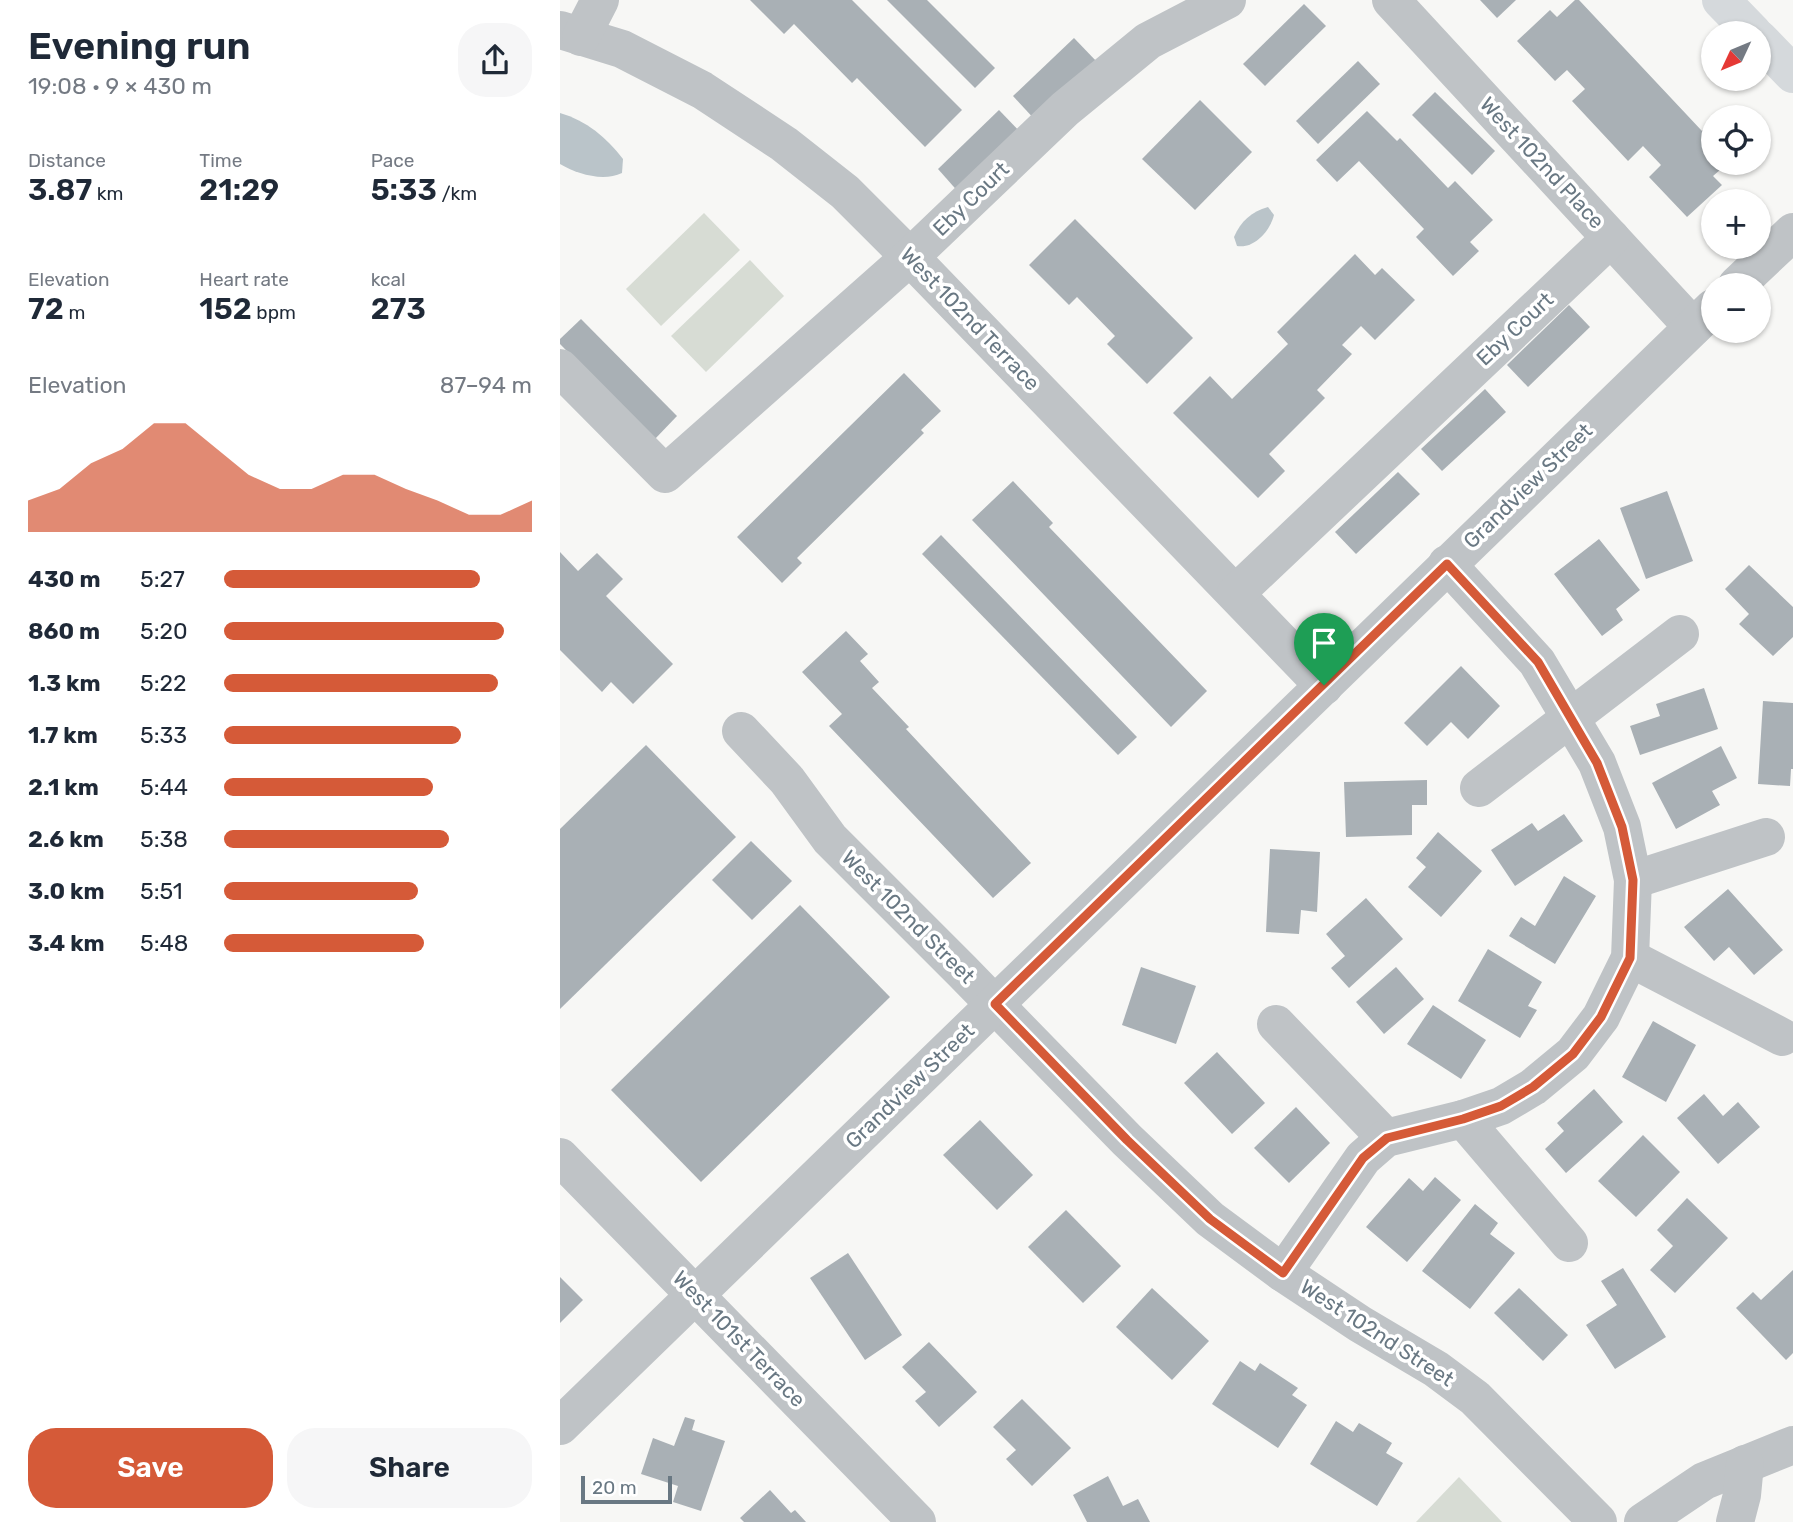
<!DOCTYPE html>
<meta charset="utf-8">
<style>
body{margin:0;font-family:Rubik,sans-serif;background:#f6f6f7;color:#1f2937;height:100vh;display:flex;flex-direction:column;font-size:26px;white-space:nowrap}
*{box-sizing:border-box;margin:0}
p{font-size:23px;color:#747a83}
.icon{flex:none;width:38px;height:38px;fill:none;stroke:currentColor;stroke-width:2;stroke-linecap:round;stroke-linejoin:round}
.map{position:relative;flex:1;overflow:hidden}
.drawer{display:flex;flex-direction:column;background:#fff;width:560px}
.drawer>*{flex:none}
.needle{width:46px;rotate:226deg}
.fabs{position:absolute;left:1141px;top:21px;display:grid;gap:14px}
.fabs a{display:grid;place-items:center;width:70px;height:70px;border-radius:50%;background:#fff;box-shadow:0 2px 5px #0004;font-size:35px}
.scale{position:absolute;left:21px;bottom:18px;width:91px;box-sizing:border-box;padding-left:7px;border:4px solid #697883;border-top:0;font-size:19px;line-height:24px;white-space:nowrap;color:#697883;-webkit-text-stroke:5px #fff;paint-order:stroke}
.pin{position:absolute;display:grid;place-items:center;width:60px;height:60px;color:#fff;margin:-72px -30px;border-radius:50% 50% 50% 0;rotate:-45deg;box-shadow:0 0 7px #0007}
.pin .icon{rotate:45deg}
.round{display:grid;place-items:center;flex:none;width:74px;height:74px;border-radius:28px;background:#f6f6f7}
.overview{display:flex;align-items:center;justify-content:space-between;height:119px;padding:0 28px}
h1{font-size:38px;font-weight:600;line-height:52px}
.metrics{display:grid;grid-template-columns:repeat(3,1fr);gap:10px;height:119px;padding:7px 28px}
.metrics div{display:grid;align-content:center}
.metrics b{font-size:30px;font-weight:600}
.metrics small{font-size:19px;font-weight:400}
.metrics p{font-size:19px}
.chart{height:196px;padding:14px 28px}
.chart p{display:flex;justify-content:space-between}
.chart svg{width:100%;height:126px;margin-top:7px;fill:#d55a38;opacity:.7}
.action{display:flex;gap:14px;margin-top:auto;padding:14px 28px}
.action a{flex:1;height:80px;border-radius:28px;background:#d55a38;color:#fff;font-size:28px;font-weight:600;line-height:80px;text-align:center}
.action a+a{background:#f6f6f7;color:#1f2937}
ul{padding:0 28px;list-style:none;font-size:23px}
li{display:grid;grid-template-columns:112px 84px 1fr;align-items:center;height:52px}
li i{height:18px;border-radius:9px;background:#d55a38}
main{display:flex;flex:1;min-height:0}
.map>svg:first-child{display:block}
.green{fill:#d7dcd4}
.water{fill:#bac4c9}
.building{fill:#a9b0b5}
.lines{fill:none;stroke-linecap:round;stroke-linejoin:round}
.minor{stroke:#bfc3c6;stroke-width:38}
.major{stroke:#d5d9dc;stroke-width:38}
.route-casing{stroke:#fff;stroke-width:14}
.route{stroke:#d55a38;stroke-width:9}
.labels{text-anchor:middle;stroke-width:7;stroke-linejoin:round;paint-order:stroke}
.street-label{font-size:21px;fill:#697883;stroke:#fff}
</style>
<main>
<section class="drawer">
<div class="overview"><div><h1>Evening run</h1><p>19:08 · 9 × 430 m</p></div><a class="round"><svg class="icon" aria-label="share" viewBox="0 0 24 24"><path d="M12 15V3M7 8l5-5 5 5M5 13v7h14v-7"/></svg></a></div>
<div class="metrics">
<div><p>Distance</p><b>3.87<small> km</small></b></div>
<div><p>Time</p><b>21:29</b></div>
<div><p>Pace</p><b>5:33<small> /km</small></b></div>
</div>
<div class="metrics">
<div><p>Elevation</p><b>72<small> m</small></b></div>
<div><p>Heart rate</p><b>152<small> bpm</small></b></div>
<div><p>kcal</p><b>273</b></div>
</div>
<div class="chart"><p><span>Elevation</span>87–94 m</p>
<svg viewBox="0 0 160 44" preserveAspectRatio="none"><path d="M0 44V33L10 29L20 20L30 15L40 6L50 6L60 15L70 24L80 29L90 29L100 24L110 24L120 29L130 33L140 38L150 38L160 33V44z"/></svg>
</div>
<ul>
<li><b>430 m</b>5:27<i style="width:83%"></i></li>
<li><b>860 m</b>5:20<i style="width:91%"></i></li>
<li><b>1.3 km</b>5:22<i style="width:89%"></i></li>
<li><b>1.7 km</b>5:33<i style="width:77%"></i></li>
<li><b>2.1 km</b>5:44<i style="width:68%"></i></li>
<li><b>2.6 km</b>5:38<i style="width:73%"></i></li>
<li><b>3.0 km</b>5:51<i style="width:63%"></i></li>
<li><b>3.4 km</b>5:48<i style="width:65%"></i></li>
</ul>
<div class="action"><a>Save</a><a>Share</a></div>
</section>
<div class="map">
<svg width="1233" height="1522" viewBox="0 0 1233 1522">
<rect width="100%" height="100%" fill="#f7f7f5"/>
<g class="green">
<polygon points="144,213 180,250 101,326 66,289"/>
<polygon points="190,260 224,296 146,372 111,336"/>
<polygon points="899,1477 942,1522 856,1522"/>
</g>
<g class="water">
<path d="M0,113C27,121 46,137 63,159L62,173C43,182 17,174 0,164Z"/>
<path d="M708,207L714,215C710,231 694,249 677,246L674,237C681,221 691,212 708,207Z"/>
</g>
<g class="building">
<polygon points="190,0 292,0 402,110 365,147 297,78 292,83 234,24 224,34"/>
<polygon points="327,0 367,0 435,68 415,88"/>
<polygon points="920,0 956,0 937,18"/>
<polygon points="1015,0 1019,0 1142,131 1147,126 1153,133 1153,163 1168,163 1153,176 1162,185 1127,217 1089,177 1101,165 1083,146 1068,161 1012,101 1025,89 1007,70 995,81 957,41 990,10 997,17"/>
<polygon points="744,4 766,26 705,86 683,64"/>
<polygon points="514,38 538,63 477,122 453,96"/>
<polygon points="798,61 820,84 758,144 736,121"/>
<polygon points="875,92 935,151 912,175 852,115"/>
<polygon points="640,100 692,152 635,210 582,159"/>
<polygon points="439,110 463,135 401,195 378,169"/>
<polygon points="807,111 837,141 840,138 888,188 895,181 933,220 910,242 919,251 893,276 856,237 864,229 799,161 777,182 756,160"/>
<polygon points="515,219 633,338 587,384 547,344 555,336 517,297 509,305 469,265"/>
<polygon points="795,254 815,275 822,268 855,300 815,340 801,326 782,345 792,354 757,390 765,398 709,454 725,471 698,498 613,413 650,376 672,399 728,344 717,332"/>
<polygon points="1009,305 1030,327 968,387 947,365"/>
<polygon points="21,319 117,416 94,440 0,344 0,339"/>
<polygon points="344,373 381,411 361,430 364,433 237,558 242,563 222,583 177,537"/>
<polygon points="925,389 946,412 882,471 861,449"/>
<polygon points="838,472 860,494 796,554 775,532"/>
<polygon points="453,481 493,523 489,527 647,691 611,727 412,520"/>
<polygon points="1107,491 1133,561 1086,579 1060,508"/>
<polygon points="381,535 577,737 558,755 362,554"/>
<polygon points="1039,539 1080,590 1056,609 1063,620 1042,636 994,574"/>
<polygon points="0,552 18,571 37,553 63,579 46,596 113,664 73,704 51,682 42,692 0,650"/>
<polygon points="1189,565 1233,607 1233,637 1213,656 1179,624 1189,614 1165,589"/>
<polygon points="286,631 308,654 300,661 319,682 312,688 349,727 346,729 471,863 433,898 269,726 282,714 242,672"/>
<polygon points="901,666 940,706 908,739 891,722 867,746 844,723"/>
<polygon points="1144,688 1158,729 1080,755 1070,726 1100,716 1096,704"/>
<polygon points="1203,701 1233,703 1233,769 1231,769 1230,786 1198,784"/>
<polygon points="86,745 176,837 0,1009 0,829"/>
<polygon points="1161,746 1177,778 1152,791 1160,805 1116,829 1092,783"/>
<polygon points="867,780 867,805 852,805 852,835 786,837 784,782"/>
<polygon points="1004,814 1023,841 955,886 931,850 972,823 978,831"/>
<polygon points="878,832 922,871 881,917 848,887 866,867 856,858"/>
<polygon points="191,841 232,881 192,920 152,880"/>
<polygon points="710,849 760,852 757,912 741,910 739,934 706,932"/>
<polygon points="1004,876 1036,896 995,964 949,936 961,917 975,926"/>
<polygon points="1168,889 1223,950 1194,975 1169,947 1154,961 1124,927"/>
<polygon points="806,898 843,939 789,988 771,968 785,956 766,934"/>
<polygon points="240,905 330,997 141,1182 51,1090"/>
<polygon points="928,949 982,982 968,1006 977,1010 960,1038 898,1001"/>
<polygon points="581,967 636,986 616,1044 562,1025"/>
<polygon points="836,967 864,999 824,1034 796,1002"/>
<polygon points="873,1005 926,1040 901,1079 847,1044"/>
<polygon points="1093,1021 1136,1045 1106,1102 1062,1077"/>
<polygon points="657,1052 705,1103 672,1134 624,1083"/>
<polygon points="1034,1089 1063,1122 1006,1173 985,1149 1004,1131 997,1123"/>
<polygon points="1144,1094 1163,1116 1178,1102 1200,1127 1158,1164 1117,1118"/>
<polygon points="736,1107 770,1143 729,1183 694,1148"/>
<polygon points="420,1120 473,1175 437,1210 383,1155"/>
<polygon points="1083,1135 1120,1172 1076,1217 1038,1181"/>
<polygon points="875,1177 901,1200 847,1262 806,1227 849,1178 863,1191"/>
<polygon points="1127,1198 1168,1238 1115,1293 1090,1270 1113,1246 1097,1230"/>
<polygon points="915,1204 938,1223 930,1234 955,1253 910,1309 862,1271"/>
<polygon points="506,1210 561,1266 523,1303 468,1247"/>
<polygon points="288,1253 342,1335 305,1360 250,1278"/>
<polygon points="1063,1268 1106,1337 1055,1369 1026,1325 1057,1305 1041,1281"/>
<polygon points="1233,1270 1233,1353 1226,1360 1176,1308 1193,1292 1201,1300"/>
<polygon points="0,1277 23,1300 0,1323"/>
<polygon points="592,1288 649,1341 612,1380 556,1327"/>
<polygon points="959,1288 1008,1335 983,1361 934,1313"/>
<polygon points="369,1342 417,1392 379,1427 355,1401 366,1392 342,1367"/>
<polygon points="680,1361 695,1371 700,1363 738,1388 732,1395 747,1405 718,1448 652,1404"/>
<polygon points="462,1399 511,1448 472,1486 446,1459 456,1450 433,1427"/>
<polygon points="125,1417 135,1420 132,1430 165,1441 141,1511 113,1502 118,1486 81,1474 93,1438 114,1446"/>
<polygon points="776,1421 793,1432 799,1423 832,1443 826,1453 843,1463 817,1506 750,1464"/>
<polygon points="548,1476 563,1506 578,1499 590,1522 527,1522 513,1495"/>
<polygon points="210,1490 231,1513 235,1510 246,1522 184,1522 180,1518"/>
</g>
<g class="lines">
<g class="minor">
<polyline points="831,0 1133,327"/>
<polyline points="0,30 62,49 142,90 224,144 285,192 350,257 764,686"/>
<polyline points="21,37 40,0"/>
<polyline points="1177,285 1233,232"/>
<polyline points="0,368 105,474 350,257 505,109 588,41 667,0"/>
<polyline points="887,564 977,662 1037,763 1062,827 1073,880 1070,958 1041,1017 1013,1054 973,1087 941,1106 903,1119"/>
<polyline points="676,593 1051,238"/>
<polyline points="181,731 227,780 270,839 402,971 567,1140 650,1219 723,1273 800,1324 876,1369 915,1398 1038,1522"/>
<polyline points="919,788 1120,634"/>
<polyline points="1073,880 1206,837"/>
<polyline points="1070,958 1222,1037"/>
<polyline points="716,1024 826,1138"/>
<polyline points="0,1157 357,1522"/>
<polyline points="723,1273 803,1158 826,1138 903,1119 1009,1243"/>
<polyline points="0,1426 1153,308"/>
<polyline points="1083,1522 1144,1481 1233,1445"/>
<polyline points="1175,1522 1182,1495 1185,1464"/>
</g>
<g class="major">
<polyline points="1161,0 1193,33"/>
<polyline points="1199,39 1233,74"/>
</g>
</g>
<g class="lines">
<defs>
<polygon id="route" points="887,564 978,662 1037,763 1062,827 1073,880 1070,958 1041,1017 1013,1054 973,1087 941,1106 903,1119 827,1138 803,1158 723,1273 650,1219 567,1140 435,1004"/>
</defs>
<use href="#route" class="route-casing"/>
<use href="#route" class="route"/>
</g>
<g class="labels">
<g class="street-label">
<text transform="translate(982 163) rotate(47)" y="7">West 102nd Place</text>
<text transform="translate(411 199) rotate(-44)" y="7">Eby Court</text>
<text transform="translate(410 319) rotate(46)" y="7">West 102nd Terrace</text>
<text transform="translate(955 329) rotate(-43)" y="7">Eby Court</text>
<text transform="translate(968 486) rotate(-44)" y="7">Grandview Street</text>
<text transform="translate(348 917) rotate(45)" y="7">West 102nd Street</text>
<text transform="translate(350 1086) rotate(-44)" y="7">Grandview Street</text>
<text transform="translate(817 1333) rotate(33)" y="7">West 102nd Street</text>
<text transform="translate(179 1339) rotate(46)" y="7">West 101st Terrace</text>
</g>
</g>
</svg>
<div class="fabs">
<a><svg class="needle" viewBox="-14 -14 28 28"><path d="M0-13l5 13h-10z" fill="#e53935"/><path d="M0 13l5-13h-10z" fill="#747a83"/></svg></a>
<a><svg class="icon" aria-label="locate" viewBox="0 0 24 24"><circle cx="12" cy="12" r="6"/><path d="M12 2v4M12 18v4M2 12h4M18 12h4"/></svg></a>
<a>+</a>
<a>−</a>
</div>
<div class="scale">20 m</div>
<div class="pin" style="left:764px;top:685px;background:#1e9e55"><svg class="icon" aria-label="arrive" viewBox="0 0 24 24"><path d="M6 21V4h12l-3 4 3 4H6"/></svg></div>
</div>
</main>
